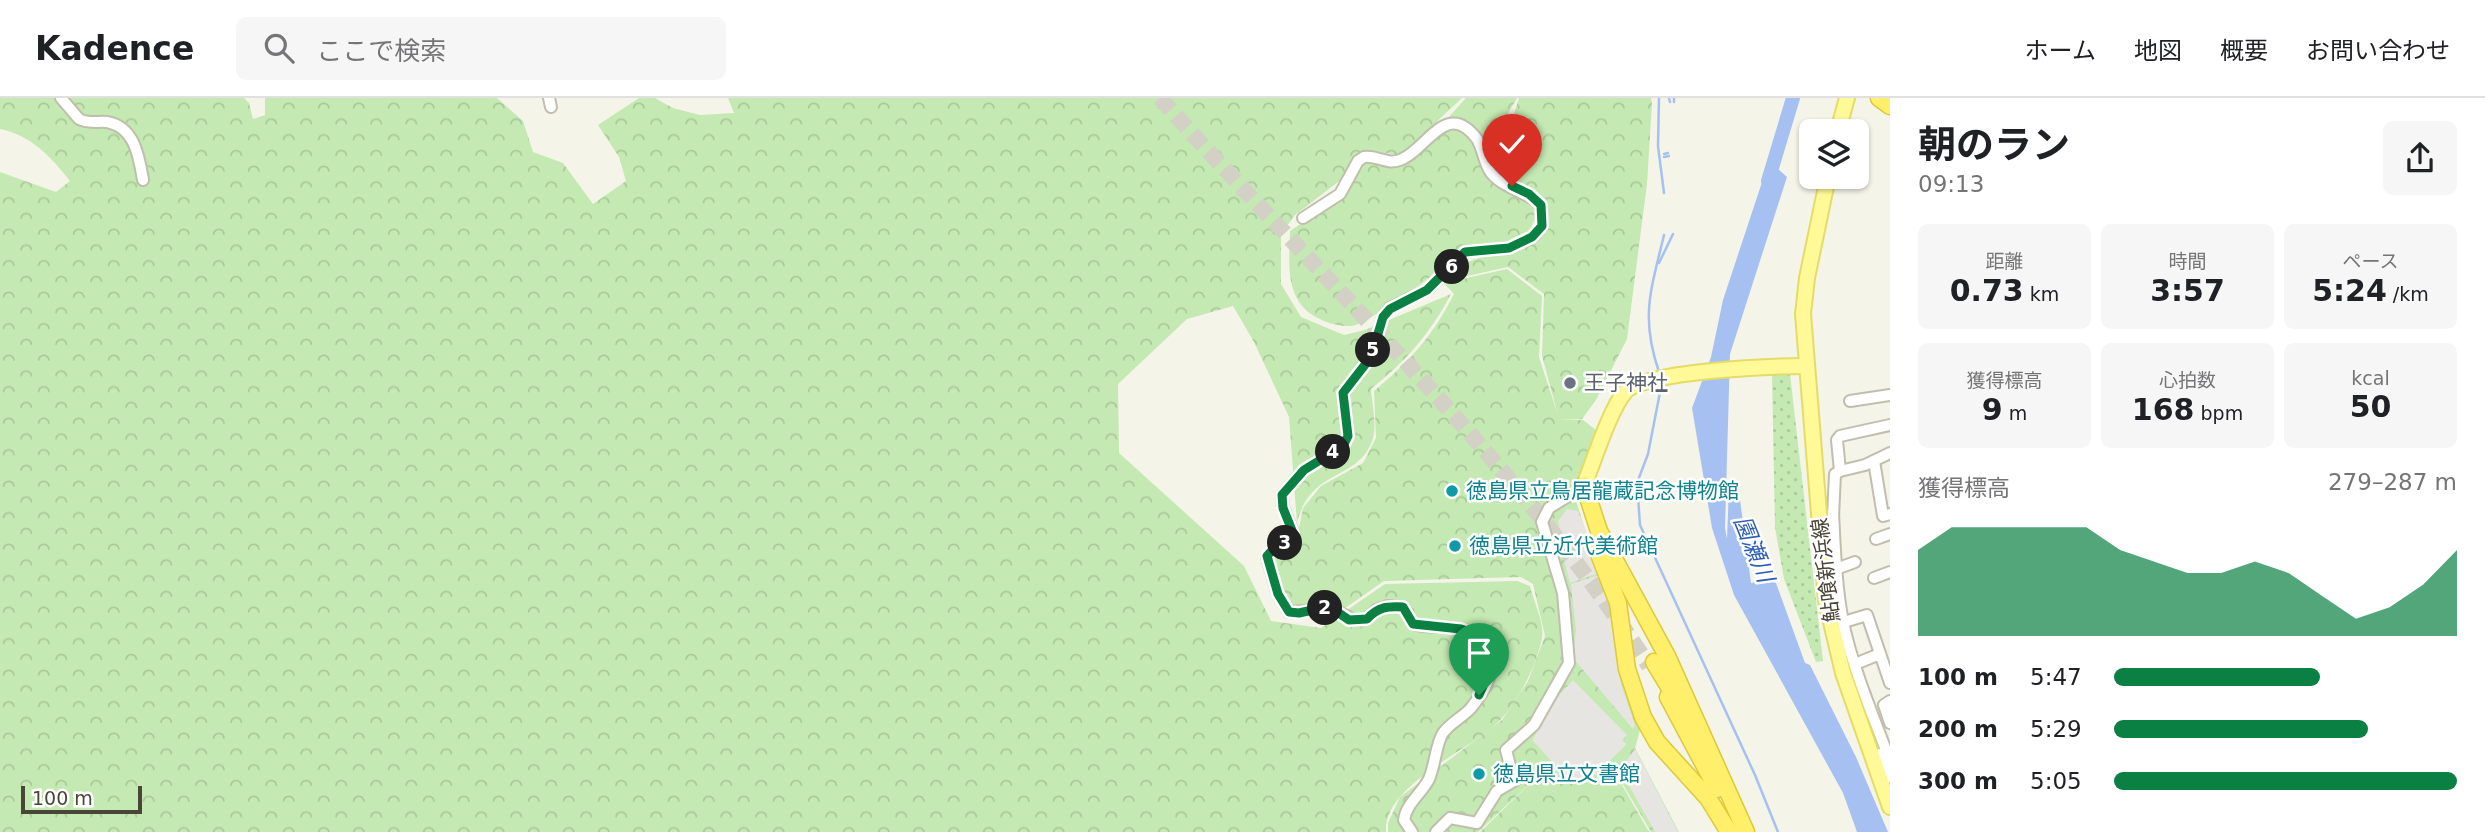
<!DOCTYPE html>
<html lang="ja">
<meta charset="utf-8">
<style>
body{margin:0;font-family:"DejaVu Sans","Noto Sans JP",sans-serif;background:#f6f6f6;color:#202124;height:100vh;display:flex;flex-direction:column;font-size:26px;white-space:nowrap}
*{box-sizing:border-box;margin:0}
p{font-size:23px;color:#757577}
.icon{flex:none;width:38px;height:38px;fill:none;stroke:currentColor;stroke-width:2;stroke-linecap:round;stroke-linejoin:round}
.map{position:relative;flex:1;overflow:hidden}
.side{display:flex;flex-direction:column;background:#fff;width:595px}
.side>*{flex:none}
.buttons{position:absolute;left:1799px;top:21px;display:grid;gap:14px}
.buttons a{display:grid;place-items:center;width:70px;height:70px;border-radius:10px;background:#fff;box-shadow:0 2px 5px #0004;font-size:35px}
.scale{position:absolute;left:21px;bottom:18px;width:121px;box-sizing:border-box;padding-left:7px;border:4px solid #494637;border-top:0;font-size:19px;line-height:24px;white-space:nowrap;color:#494637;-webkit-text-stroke:5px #fff;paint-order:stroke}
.pin{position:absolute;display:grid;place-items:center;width:60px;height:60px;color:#fff;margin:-72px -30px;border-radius:50% 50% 50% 0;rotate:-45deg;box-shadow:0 0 7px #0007}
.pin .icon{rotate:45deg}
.km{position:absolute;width:35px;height:35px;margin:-18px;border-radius:50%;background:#222;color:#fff;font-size:19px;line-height:35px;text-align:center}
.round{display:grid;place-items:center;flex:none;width:74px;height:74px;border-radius:10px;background:#f6f6f6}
.headline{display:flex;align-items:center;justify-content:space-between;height:119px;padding:0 28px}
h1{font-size:38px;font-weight:700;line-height:52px}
.metrics{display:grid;grid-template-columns:repeat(3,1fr);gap:10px;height:119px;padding:7px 28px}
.metrics div{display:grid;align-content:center;border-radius:10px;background:#f6f6f6;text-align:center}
.metrics b{font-size:30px;font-weight:700}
.metrics small{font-size:19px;font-weight:400}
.metrics p{font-size:19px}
.chart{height:196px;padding:14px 28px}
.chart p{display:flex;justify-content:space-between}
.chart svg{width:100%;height:126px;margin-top:7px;fill:#0b8043;opacity:.7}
ul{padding:0 28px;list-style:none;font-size:23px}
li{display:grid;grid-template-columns:112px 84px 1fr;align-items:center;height:52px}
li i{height:18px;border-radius:9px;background:#0b8043}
header{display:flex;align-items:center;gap:42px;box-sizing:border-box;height:98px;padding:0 35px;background:#fff;border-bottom:2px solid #e0e0e0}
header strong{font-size:33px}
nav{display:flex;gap:38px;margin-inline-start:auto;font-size:24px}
.search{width:490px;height:63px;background:#f6f6f6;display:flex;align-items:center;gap:18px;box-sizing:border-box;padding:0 24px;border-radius:10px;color:#757577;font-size:26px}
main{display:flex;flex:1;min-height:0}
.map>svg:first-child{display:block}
.grass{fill:url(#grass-dots)}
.forest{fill:url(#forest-crowns)}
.parking{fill:#e6e5e1}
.water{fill:#a6c1f1}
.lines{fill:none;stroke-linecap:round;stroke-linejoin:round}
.stream{stroke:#a6c1f1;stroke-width:2.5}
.river{stroke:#a6c1f1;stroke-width:14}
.highway-tunnel{stroke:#d3d1c5;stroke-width:16;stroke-dasharray:16 8;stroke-linecap:butt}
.minor-casing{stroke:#c0beac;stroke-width:14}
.major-casing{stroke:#e5dc67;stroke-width:18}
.highway-casing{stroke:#dfc839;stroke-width:19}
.minor{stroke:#fff;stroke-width:10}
.major{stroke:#fff998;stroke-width:14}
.highway{stroke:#ffef6a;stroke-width:16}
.route-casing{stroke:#fff;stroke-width:14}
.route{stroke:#0b8043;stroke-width:9}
.worship-dot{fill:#6b7280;stroke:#fff;stroke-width:2.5}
.culture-dot{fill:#0f9aa8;stroke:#fff;stroke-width:2.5}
.labels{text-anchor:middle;stroke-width:5;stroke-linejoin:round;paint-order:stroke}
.worship-label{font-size:21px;fill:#5b616d;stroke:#fff;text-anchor:start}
.culture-label{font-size:21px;fill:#0d838f;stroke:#fff;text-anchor:start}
.street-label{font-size:21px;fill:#494637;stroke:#fff}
.water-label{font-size:23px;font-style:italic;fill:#2f5eb6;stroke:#fff}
</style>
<header>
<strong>Kadence</strong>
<div class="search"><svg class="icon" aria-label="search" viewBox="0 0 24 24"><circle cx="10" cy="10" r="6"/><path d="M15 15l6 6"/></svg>ここで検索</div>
<nav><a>ホーム</a><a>地図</a><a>概要</a><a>お問い合わせ</a></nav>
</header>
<main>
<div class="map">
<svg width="1890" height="734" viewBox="0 0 1890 734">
<defs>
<pattern id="grass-dots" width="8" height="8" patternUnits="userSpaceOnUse" patternTransform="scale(1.75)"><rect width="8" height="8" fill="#c4e9b2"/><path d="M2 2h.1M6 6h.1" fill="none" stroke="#aac99a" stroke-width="1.8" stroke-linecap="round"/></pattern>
<pattern id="forest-crowns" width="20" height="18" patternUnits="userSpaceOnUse" patternTransform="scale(1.75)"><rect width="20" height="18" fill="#c4e9b2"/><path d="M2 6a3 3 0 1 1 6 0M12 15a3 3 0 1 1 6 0" fill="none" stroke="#aac99a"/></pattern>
</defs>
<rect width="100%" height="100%" fill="#f5f4e9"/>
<polygon class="grass" points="1790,276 1823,563 1816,564 1784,481 1775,429 1772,277"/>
<g class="forest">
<path d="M0,0H244L249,5L253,21L265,17V0H497L523,23L533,54L563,65L593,106L626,83L619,59L598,27L639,0H655L673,10L700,17L734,15L728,0H1462L1401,57L1369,53L1352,60L1342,81L1295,117L1281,136V186L1301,219L1344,237L1365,232L1451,196C1430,236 1406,263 1371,291C1372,305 1377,327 1373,340C1360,384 1311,368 1297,425L1289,319L1254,244L1233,208L1187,221L1118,286L1119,355L1244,468L1271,523L1321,530L1385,486L1517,483L1530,488C1533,502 1545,526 1542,540C1537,566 1519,602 1501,621C1473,652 1383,686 1386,734H0V74L56,94L70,83C51,59 31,37 0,31Z"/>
<path d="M1466,0H1517C1507,18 1499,31 1479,39L1446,22Z"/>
<path d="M1519,0H1651L1652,5L1647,86L1627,241L1596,302L1582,321H1558L1583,322L1601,336L1589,366L1572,390L1613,520L1624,592L1640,632L1635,650L1679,734H1651L1618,678C1593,681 1571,686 1547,675C1565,690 1595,683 1618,680L1649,734H1480L1543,673L1478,734H1388V725L1400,699L1502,622L1528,583L1545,538L1533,486L1521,479L1384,483L1341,513C1325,499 1306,514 1288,508L1272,462L1276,453L1298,435L1303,410L1321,388L1363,365L1376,340L1374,293C1411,262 1432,239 1454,196L1444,185L1507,171L1542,198L1539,259L1558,317L1542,258L1544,196L1508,169L1449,182C1462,156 1499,158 1523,149C1532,146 1541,136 1549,129C1543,96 1534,88 1502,78L1488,51V41L1514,16Z"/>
<path d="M1455,27L1473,44L1479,58L1535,108C1538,155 1489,141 1459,153C1447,157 1440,169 1432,177C1423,186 1367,224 1356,227C1346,230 1329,226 1320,221C1284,205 1289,166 1290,133L1342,98L1359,65L1366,61L1384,67Z"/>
</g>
<g class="parking">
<polygon points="1567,411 1578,413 1602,474 1570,485 1560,446 1562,444 1558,423"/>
<polygon points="1602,476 1610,491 1621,586 1635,627 1633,631 1573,560 1576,532 1571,486"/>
<polygon points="1573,582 1627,637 1622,642 1627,646 1592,680 1568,681 1532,642 1560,596"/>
<polygon points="1635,651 1678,734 1655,734 1620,672"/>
</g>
<polygon class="water" points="1769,63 1787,79 1730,256 1725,430 1727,441 1729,389 1739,394 1751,485 1765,482 1776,485 1805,565 1810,567 1856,659 1888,734 1857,734 1843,695 1734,497 1712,430 1692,310 1711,259 1723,202"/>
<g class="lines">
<g class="stream">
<polyline points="1659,0 1658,48 1664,95"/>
<polyline points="1669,0 1670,4"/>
<polyline points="1674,0 1674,4"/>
<polyline points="1664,56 1668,55"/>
<polyline points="1664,59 1669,58"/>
<polyline points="1659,165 1673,136"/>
<path d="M1659,274C1640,218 1651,192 1664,137"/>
<polyline points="1662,284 1648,356 1637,385 1640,427 1755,677 1778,734"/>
</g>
<polyline class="river" points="1768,83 1793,0"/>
<path class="highway-tunnel" d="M1160,0C1326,186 1513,358 1649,568"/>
<defs>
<g id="minor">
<path d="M61,0L79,21C88,26 97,23 107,24C135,29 139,59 143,82"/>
<polyline points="549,0 551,9"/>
<path d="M1303,120L1340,96L1358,63L1364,59C1377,57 1386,67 1400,62C1427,52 1446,0 1477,41C1483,51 1484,65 1491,75C1503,90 1526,93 1541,107L1542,128L1533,139L1509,150L1465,154L1427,192L1390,210L1383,219L1371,259L1343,295L1348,338L1343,348L1304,372L1282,397L1283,409L1293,434L1289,443L1275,449L1267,459L1278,496L1289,514L1333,511L1354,522L1367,521L1376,512L1387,508L1403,509L1413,526C1435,532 1453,525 1476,537C1507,553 1488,589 1471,610C1463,619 1450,625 1443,635C1436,645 1435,668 1429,681C1422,695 1406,706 1404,722L1412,734"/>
<polyline points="1850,303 1890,297"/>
<polyline points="1890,327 1840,338 1837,342 1840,373 1865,367 1890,355"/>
<polyline points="1874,363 1883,418 1890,416"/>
<path d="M1833,415C1835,452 1836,488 1843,524C1853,571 1873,617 1890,663"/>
<polyline points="1833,419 1835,376 1840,373"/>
<polyline points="1876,441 1890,436"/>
<polyline points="1836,471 1855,464"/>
<polyline points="1874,480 1890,474"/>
<polyline points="1844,524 1867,517 1890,585"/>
<polyline points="1855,566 1880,556"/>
<polyline points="1890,603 1884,607 1890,625"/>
<polyline points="1880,656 1890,679"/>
<polyline points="1436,734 1450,720 1477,725 1497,693 1514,683 1506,652 1534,627 1569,565 1563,495 1542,424 1549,410 1578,392"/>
</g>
<g id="major">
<polyline points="1838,33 1847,0"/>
<polyline points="1828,79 1807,180 1803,216 1826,503 1843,575 1890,709"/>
<path d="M1578,392L1584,387C1594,363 1610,311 1625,294C1643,273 1773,268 1805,268"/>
</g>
<g id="highway">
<polyline points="1879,0 1890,8"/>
<polyline points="1584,387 1599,433 1667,558 1746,734"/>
<polyline points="1597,451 1618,505 1627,571 1643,619 1657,644 1708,700 1729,734"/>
<polyline points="1654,564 1680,607"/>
<polyline points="1668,599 1717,691"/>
</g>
</defs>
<use href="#minor" class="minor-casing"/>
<use href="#major" class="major-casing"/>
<use href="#highway" class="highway-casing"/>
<use href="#minor" class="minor"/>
<use href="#major" class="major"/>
<use href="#highway" class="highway"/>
</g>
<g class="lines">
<defs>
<path id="route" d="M1479,597L1494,564L1491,550L1479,538L1461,531L1413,526L1403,509C1387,508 1378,509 1367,521L1349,522L1333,511L1322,510L1299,515L1289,514L1278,496L1267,458L1275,449L1289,443L1293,435L1283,410L1282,397L1304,372L1343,348L1348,338L1343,295L1371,259L1383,219L1390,211L1427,192L1465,154L1509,150L1532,139L1542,128L1541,107L1529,96L1512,88"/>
</defs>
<use href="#route" class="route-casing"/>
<use href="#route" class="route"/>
</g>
<circle class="worship-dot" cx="1570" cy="285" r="7"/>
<g class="culture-dot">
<circle cx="1452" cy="393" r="7"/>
<circle cx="1455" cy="448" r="7"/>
<circle cx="1479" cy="676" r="7"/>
</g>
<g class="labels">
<g class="worship-label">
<text x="1584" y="292">王子神社</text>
</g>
<g class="culture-label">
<text x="1466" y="400">徳島県立鳥居龍蔵記念博物館</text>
<text x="1469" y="455">徳島県立近代美術館</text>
<text x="1493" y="683">徳島県立文書館</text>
</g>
<g class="street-label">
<text transform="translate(1826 472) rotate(-97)" y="7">鮎喰新浜線</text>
</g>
<g class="water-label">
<text transform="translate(1754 451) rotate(68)" y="8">園瀬川</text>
</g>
</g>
</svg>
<div class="buttons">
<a><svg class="icon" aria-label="layers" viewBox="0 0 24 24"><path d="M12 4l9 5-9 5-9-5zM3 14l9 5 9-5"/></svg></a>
</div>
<div class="scale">100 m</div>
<div class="pin" style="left:1479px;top:597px;background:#1e9e55"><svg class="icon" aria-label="arrive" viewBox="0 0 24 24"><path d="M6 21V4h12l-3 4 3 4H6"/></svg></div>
<div class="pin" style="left:1512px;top:88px;background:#d93025"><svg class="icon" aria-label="check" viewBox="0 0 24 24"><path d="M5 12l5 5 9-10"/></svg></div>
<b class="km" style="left:1325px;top:510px">2</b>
<b class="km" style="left:1285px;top:445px">3</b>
<b class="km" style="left:1333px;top:354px">4</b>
<b class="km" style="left:1373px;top:252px">5</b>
<b class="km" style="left:1452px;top:169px">6</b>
</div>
<section class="side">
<div class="headline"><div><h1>朝のラン</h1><p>09:13</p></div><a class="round"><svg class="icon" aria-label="share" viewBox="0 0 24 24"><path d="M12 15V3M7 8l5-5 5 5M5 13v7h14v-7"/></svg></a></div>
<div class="metrics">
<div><p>距離</p><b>0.73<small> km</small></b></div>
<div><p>時間</p><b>3:57</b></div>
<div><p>ペース</p><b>5:24<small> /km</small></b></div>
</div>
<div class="metrics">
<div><p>獲得標高</p><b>9<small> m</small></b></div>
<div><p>心拍数</p><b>168<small> bpm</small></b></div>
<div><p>kcal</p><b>50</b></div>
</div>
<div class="chart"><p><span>獲得標高</span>279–287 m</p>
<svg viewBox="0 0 160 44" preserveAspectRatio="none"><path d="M0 44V14L10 6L20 6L30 6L40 6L50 6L60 14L70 18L80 22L90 22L100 18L110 22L120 30L130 38L140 34L150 26L160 14V44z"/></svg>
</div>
<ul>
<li><b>100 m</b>5:47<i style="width:60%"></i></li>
<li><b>200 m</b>5:29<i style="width:74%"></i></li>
<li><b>300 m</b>5:05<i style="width:100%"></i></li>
</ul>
</section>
</main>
